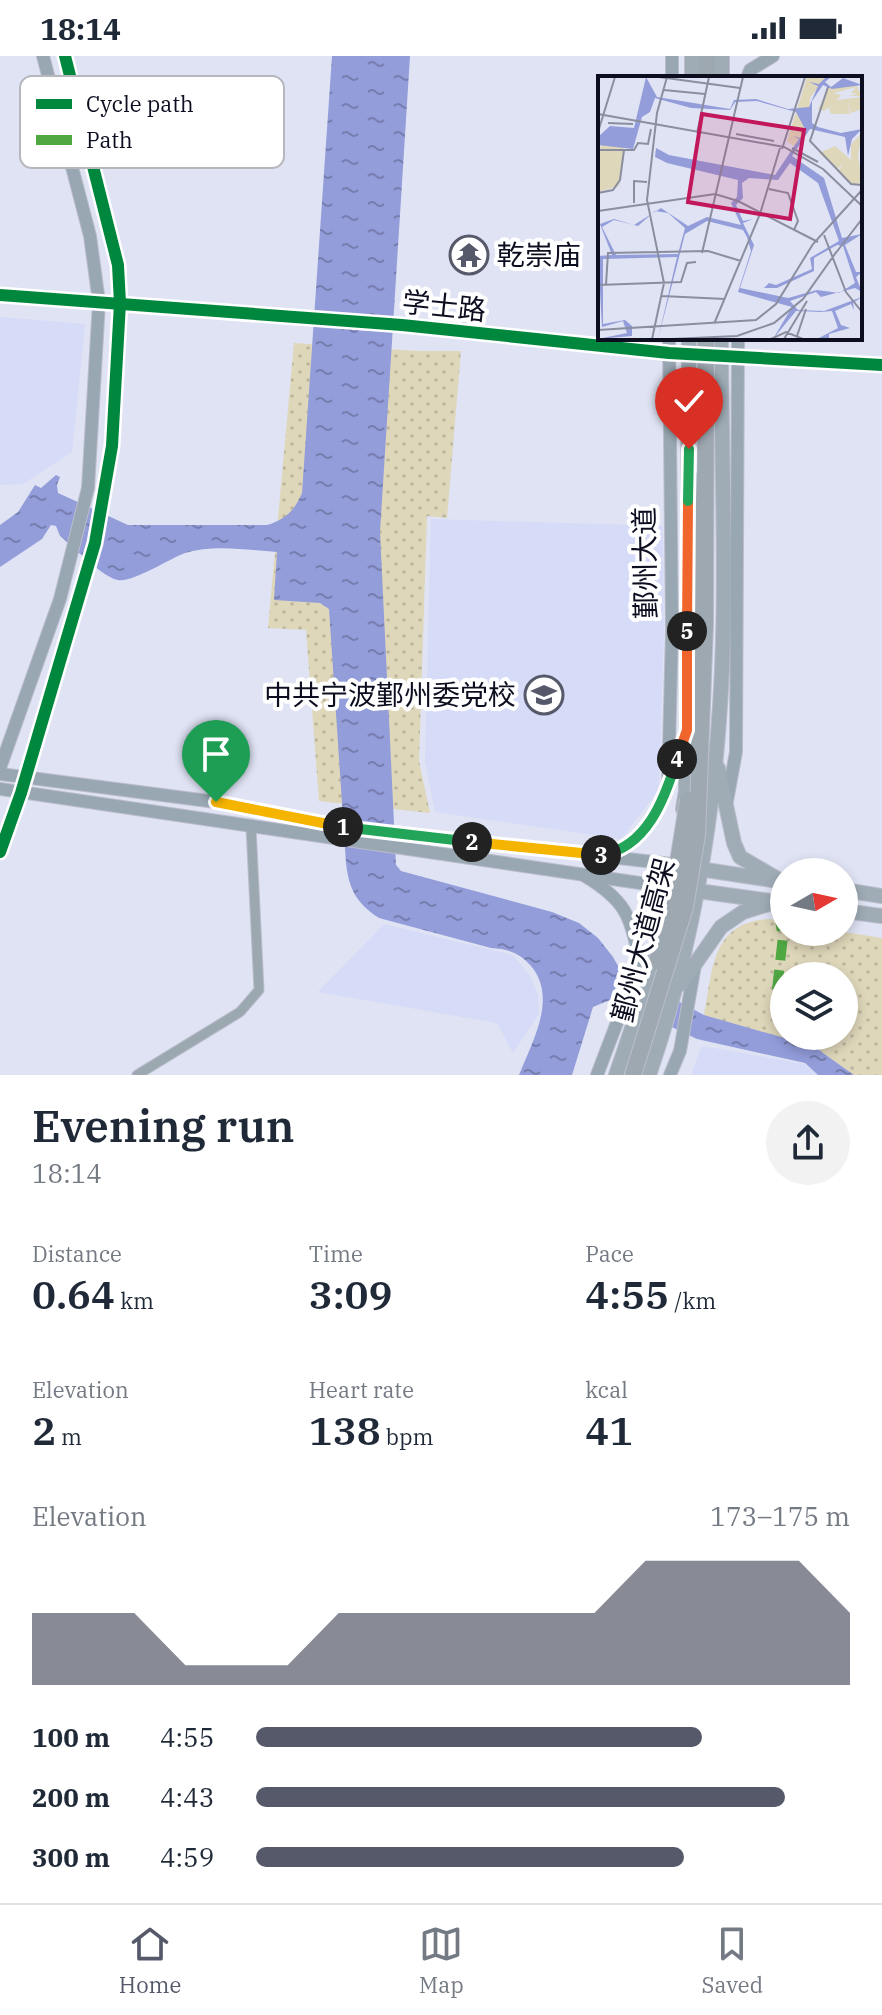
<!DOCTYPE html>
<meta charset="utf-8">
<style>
body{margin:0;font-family:"IBM Plex Serif","Noto Sans SC",serif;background:#f2f2f3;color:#1f2937;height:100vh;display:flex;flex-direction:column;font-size:30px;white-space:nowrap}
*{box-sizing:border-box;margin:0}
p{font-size:26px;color:#747a83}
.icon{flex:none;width:44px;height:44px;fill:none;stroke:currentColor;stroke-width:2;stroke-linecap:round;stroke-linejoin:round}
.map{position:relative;height:1019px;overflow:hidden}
.details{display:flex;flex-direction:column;background:#fff;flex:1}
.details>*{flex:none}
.needle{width:52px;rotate:81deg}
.fabs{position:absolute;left:770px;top:802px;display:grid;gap:16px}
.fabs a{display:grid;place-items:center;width:88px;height:88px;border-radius:50%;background:#fff;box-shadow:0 4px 12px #0003;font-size:40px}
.pin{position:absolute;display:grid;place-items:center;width:68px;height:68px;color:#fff;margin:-82px -34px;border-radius:50% 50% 50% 0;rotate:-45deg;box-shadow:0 0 8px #0007}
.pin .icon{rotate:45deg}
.km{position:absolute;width:40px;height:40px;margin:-20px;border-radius:50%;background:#222;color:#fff;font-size:22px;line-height:40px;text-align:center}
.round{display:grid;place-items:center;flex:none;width:84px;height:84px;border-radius:42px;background:#f2f2f3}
.summary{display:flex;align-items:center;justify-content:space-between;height:136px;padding:0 32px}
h1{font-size:44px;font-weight:600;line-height:60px}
.stats{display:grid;grid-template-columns:repeat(3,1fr);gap:12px;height:136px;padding:8px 32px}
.stats div{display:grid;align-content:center}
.stats b{font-size:40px;font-weight:600}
.stats small{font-size:22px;font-weight:400}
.stats p{font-size:22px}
.chart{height:224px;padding:16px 32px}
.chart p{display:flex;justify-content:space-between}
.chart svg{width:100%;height:144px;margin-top:8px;fill:#56596a;opacity:.7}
ul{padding:0 32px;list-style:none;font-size:26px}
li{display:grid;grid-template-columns:128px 96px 1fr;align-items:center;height:60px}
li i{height:20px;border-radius:10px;background:#56596a}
.status{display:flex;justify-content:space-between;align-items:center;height:56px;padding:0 40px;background:#fff;direction:ltr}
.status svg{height:22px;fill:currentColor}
.dock{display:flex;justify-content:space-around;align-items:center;height:112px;border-top:2px solid #e0e1e3;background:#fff;font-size:22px;color:#747a83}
.dock a{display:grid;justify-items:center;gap:4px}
.dock .active{color:#56596a}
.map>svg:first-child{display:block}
.built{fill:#d6dbf7}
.park{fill:url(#park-dots);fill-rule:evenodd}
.water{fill:url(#water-ripples)}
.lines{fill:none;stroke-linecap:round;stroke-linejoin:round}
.street-casing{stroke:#bbbdcc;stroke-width:11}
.secondary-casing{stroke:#bbbdcc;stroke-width:14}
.primary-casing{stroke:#bbbdcc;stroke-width:16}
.highway-casing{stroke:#bbbdcc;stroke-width:18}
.street{stroke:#9ba8b0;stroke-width:9}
.secondary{stroke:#98a7b1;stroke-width:12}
.primary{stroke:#9facb6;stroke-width:14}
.highway{stroke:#9ea8b1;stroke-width:16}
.highway-bridge-casing{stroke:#bbbdcc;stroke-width:18;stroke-linecap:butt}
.highway-bridge{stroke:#9ea8b1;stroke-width:16}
.quiet{stroke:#50a843;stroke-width:10;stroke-dasharray:20 10;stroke-linecap:butt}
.cycleway-casing{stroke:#fff;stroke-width:17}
.cycleway{stroke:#00873e;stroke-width:12}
.split-1-casing{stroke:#fff;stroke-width:16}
.split-2-casing{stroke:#fff;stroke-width:16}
.split-3-casing{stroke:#fff;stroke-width:16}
.split-4-casing{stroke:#fff;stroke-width:16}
.split-5-casing{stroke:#fff;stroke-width:16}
.split-6-casing{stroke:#fff;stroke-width:16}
.split-7-casing{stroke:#fff;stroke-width:16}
.split-1{stroke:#f5b400;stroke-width:10}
.split-2{stroke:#22a559;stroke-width:10}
.split-3{stroke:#f5b400;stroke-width:10}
.split-4{stroke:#22a559;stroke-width:10}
.split-5{stroke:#f0652b;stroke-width:10}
.split-6{stroke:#f0652b;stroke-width:10}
.split-7{stroke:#22a559;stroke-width:10}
.labels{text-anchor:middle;stroke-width:8;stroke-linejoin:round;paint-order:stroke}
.poi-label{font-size:28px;fill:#0c0e20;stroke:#fff;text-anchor:start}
.street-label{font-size:28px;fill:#0c0e20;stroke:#fff}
.inset-road{fill:none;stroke:#8b8e9f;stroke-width:2}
.view{fill:#c2185b;fill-opacity:0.15;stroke:#c2185b;stroke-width:4}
.inset-edge{fill:none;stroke:#0c0e20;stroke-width:4}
.key{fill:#fff;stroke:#b6b7bc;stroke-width:2}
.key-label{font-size:22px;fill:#0c0e20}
</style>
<div class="status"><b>18:14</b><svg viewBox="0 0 49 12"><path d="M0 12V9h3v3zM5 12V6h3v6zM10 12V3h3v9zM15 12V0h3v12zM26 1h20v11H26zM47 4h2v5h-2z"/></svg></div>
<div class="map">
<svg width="882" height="1019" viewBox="0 0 882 1019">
<defs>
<pattern id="park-dots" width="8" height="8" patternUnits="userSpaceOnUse" patternTransform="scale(2)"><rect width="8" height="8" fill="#dfd7ba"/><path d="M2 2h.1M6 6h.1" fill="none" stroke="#beb7a0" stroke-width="1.8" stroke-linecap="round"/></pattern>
<pattern id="water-ripples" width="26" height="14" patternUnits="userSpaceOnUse" patternTransform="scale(2)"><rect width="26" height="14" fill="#939dda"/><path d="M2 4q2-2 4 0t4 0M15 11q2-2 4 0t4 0" fill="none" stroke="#767eb0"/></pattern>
</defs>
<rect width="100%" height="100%" fill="#dfe3f4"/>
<g class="built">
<polygon points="0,261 85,268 72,396 23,428 0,429"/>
<polygon points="431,463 663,470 664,572 659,734 621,783 435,756 425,705"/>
<polygon points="384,868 512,899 529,918 538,939 539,958 513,997 497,967 318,936"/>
<polygon points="702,990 805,1008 818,1019 691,1019"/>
</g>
<g class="park">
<polygon points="294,287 418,295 461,295 447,462 427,460 419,705 430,757 319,745 306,574 268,572"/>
<path d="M770,863L784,866V876H844L882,882V1019H854L816,992L704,959C713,914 711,865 770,863ZM784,920H844V980H784Z"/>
</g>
<path class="water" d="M332,0H410L380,476L396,809L401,815L552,856L579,867L598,882L613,901L621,915L704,959L788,983L790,980H800L798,986L816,992L854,1019H818L805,1007L697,983L617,945L610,944L593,951L572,1019H519C532,986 558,942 531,910C520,897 508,893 491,892L379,862C356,847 349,833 346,807L329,553L320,547L274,544L277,496C247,494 214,488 185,497C169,503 132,527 118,524C102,521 74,491 60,480L56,470L51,469L42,483L0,511V469L18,456L35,429L41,432L56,419L60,421L57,429L58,437L128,469H267C285,464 295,454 302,437Z"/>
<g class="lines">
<defs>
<polyline id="street" points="137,1019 240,956 259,934 251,771"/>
<g id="secondary">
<polyline points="672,22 672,0"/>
<polyline points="747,22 750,14 773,0"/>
<polyline points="0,239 402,269 695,299"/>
<polyline points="713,301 882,309"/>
<polyline points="0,712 60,543 88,432 99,246 90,180 43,0"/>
<polyline points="0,718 216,746 334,770 672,808"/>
<polyline points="668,731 672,574 669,282"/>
<polyline points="0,733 667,831"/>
<polyline points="727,745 736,696 738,282"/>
<polyline points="0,796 21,737 95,487 112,390 120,247 118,209 65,0"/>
<path d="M609,798C656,785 670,725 683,684"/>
<path d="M585,820C600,829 620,844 627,860C637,881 638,907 647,928"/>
<polyline points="597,1019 639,909"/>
<polyline points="670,1019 680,995 695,909"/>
</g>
<g id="primary">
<polyline points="692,22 692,0"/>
<polyline points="722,22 722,0"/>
<polyline points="688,438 689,282"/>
<polyline points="718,712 734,787 740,801 781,825"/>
<polyline points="683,753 686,735 686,686"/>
<polyline points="693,812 772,824"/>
<polyline points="691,834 770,845"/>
<polyline points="844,834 882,840"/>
<polyline points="844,855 882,860"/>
<polyline points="681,928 721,871 743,856 775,846"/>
<polyline points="616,1019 647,928 655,891"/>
<path d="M649,1019C697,879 719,732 723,585C726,484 721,383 721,282"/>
</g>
<polyline id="highway" points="707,22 707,0"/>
</defs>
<use href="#street" class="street-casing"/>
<use href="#secondary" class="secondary-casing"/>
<use href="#primary" class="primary-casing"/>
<use href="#highway" class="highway-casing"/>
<use href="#street" class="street"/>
<use href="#secondary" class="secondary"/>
<use href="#primary" class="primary"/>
<use href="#highway" class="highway"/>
<defs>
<g id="highway-bridge">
<polyline points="689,696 694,424"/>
<polyline points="657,905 669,862 688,744"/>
<polyline points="633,1019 685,851 697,779 705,568 706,282"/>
</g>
</defs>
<use href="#highway-bridge" class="highway-bridge-casing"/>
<use href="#highway-bridge" class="highway-bridge"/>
<polyline class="quiet" points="777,934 783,880 780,865"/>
<defs>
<g id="cycleway">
<polyline points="0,239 402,269 669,297 882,309"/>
<polyline points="0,796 21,737 95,487 112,390 120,247 118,209 65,0"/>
</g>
</defs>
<use href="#cycleway" class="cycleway-casing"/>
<use href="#cycleway" class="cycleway"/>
</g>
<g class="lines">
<defs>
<polyline id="split-1" points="216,746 343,771"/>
<polyline id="split-2" points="343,771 472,786"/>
<polyline id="split-3" points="472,786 601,799"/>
<path id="split-4" d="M601,799C647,792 665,742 677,703"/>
<polyline id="split-5" points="677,703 687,674 687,575"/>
<polyline id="split-6" points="687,575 688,445"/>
<polyline id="split-7" points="688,445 689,393"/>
</defs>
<use href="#split-1" class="split-1-casing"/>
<use href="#split-2" class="split-2-casing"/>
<use href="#split-3" class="split-3-casing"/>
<use href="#split-4" class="split-4-casing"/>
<use href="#split-5" class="split-5-casing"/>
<use href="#split-6" class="split-6-casing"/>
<use href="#split-7" class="split-7-casing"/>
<use href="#split-1" class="split-1"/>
<use href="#split-2" class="split-2"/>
<use href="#split-3" class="split-3"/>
<use href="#split-4" class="split-4"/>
<use href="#split-5" class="split-5"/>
<use href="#split-6" class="split-6"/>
<use href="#split-7" class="split-7"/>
</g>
<defs>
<symbol id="temple-ring" viewBox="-11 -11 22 22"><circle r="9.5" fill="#fff" stroke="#56596a" stroke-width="1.5"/><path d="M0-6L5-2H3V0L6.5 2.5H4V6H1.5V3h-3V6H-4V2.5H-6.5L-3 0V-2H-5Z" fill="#56596a"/></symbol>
<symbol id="university-ring" viewBox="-11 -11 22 22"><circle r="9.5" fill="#fff" stroke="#56596a" stroke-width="1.5"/><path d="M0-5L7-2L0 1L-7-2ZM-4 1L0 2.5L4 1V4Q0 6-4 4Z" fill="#56596a"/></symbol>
</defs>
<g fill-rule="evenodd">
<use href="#temple-ring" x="447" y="177" width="44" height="44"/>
<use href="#university-ring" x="522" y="617" width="44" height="44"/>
</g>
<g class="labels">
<g class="poi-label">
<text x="497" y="209">乾崇庙</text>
<text x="516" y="649" text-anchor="end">中共宁波鄞州委党校</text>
</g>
<g class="street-label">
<text transform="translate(444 250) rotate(6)" y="10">学士路</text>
<text transform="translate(645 507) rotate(-91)" y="10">鄞州大道</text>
<text transform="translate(643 884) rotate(-75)" y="10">鄞州大道高架</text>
</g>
</g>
<g transform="translate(598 20)">
<rect width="264" height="264" fill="#dfe3f4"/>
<path d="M258,9L264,20H250L260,18L253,17L258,11L236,17L243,19L239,24L264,21V33L253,37L250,26L252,38H233L231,32L240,25L226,35L220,33L231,12ZM264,57L260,79L264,107L254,108L240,95L246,87L239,93L221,77L237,70L253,84V68Z" fill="#dfd7ba"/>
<path d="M209,1H228L212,22L211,49L197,71L189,65ZM14,53L32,56L33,67L26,68L21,110L0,116V75Z" fill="#dfd7ba"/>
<path d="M48,1L59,21L132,33L136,24L158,23L190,33L211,31L220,10L211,6L221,8L228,1H233L227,6L233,11L245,2L264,9L234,13L225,9L214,25V47L220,51L243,57L264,53L254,63L250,80L247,61L212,53L194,80L226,102L244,162L264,158L247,169L258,196H264L258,201L264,216L257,212L223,221L218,216L192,225L200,234L226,235L264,221L255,227L256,234L253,228L237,235L243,249L252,252L231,258V263H219L240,252L234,235L223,236L198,235L175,263L194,231L140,216L153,175L149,161L145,154L109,145L87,158L60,263L79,181L5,183V248L27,244L34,250V260L0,263L29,257L25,245L4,251L0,180L14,179L2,148L16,143L36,149L63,132L90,150L109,141L143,149L133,127L139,121L140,104L69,87L57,81L58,72L71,79L177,99L201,63L195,60L202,62L208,55L198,36L159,25L137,26L132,34L93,32L57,22L52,36L44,41L35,73L0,69V61L12,50L36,52ZM192,87L220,107L241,165L212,182L214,193L178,209L171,207L166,212H179L216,195V182L239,169L245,170L257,207L241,217L219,214L190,222L142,212L156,169L145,147L155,143L145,145L138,129L145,122L144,107L151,102L180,104ZM57,135L70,137L87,152L80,178L18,179L4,151L16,144L40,150Z" fill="#939dda" fill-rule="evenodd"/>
<path class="inset-road" d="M61,1L142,12M230,11L212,65L253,108L264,109M66,14L107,18M0,38L186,71L225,93L264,130M10,47L35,48M0,56L17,1M99,57L111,1M138,58L176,65M194,72L220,86M184,73L207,1M0,74H36L40,67L50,68L53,53M171,113L190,117L200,145L196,154M0,117L15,114L22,104L26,74M36,127V105L49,106M0,135L117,118L140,125L220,166M226,159L248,216L264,236M104,177L145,1M237,178L264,143M0,209L83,206L89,187L98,186M8,209L10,177L110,175L143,185M64,220L127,223M116,248L162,138L182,72M0,254L158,244L178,228L215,168L264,114M54,263L66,207L49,124L59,37L69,1M73,263L139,260L176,247L205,223L239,175M173,263L188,256L205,263M186,263L209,225M198,263L208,233"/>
<path class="view" d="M104,38L206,54L192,143L90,126Z"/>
<rect width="264" height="264" class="inset-edge"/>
</g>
<rect x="20" y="20" width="264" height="92" rx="12" class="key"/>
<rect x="36" y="43" width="36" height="10" fill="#00873e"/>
<rect x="36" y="79" width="36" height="10" fill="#50a843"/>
<g class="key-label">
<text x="86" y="56">Cycle path</text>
<text x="86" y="92">Path</text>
</g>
</svg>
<div class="fabs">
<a><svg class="needle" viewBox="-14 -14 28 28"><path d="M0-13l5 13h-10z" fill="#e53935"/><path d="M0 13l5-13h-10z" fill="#747a83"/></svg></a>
<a><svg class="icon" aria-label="layers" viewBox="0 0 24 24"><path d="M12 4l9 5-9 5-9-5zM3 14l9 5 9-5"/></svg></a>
</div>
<div class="pin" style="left:216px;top:746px;background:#1e9e55"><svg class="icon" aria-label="arrive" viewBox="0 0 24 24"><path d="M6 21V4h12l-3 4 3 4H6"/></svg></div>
<div class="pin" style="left:689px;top:393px;background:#d93025"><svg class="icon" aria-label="check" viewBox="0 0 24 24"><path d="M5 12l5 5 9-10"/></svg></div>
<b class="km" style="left:343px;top:771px">1</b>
<b class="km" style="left:472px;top:786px">2</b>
<b class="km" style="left:601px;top:799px">3</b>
<b class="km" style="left:677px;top:703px">4</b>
<b class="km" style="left:687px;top:575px">5</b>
</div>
<section class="details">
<div class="summary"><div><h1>Evening run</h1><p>18:14</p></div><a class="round"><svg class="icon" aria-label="share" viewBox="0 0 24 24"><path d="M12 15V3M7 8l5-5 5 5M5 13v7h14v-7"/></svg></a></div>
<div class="stats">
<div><p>Distance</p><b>0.64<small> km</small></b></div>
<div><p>Time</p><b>3:09</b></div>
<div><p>Pace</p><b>4:55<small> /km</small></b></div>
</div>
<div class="stats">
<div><p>Elevation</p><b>2<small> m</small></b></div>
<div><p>Heart rate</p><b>138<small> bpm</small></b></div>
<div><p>kcal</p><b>41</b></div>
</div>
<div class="chart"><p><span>Elevation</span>173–175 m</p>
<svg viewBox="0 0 160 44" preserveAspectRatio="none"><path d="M0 44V22L10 22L20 22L30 38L40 38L50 38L60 22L70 22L80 22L90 22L100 22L110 22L120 6L130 6L140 6L150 6L160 22V44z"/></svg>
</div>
<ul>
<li><b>100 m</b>4:55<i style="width:75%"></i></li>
<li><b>200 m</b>4:43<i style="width:89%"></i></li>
<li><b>300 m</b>4:59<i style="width:72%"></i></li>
</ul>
</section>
<nav class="dock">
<a class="active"><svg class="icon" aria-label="home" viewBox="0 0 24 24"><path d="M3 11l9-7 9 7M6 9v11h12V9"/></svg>Home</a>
<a><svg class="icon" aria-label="map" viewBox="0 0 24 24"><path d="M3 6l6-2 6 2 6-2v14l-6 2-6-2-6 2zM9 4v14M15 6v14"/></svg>Map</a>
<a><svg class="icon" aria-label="saved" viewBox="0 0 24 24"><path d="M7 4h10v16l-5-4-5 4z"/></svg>Saved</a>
</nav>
